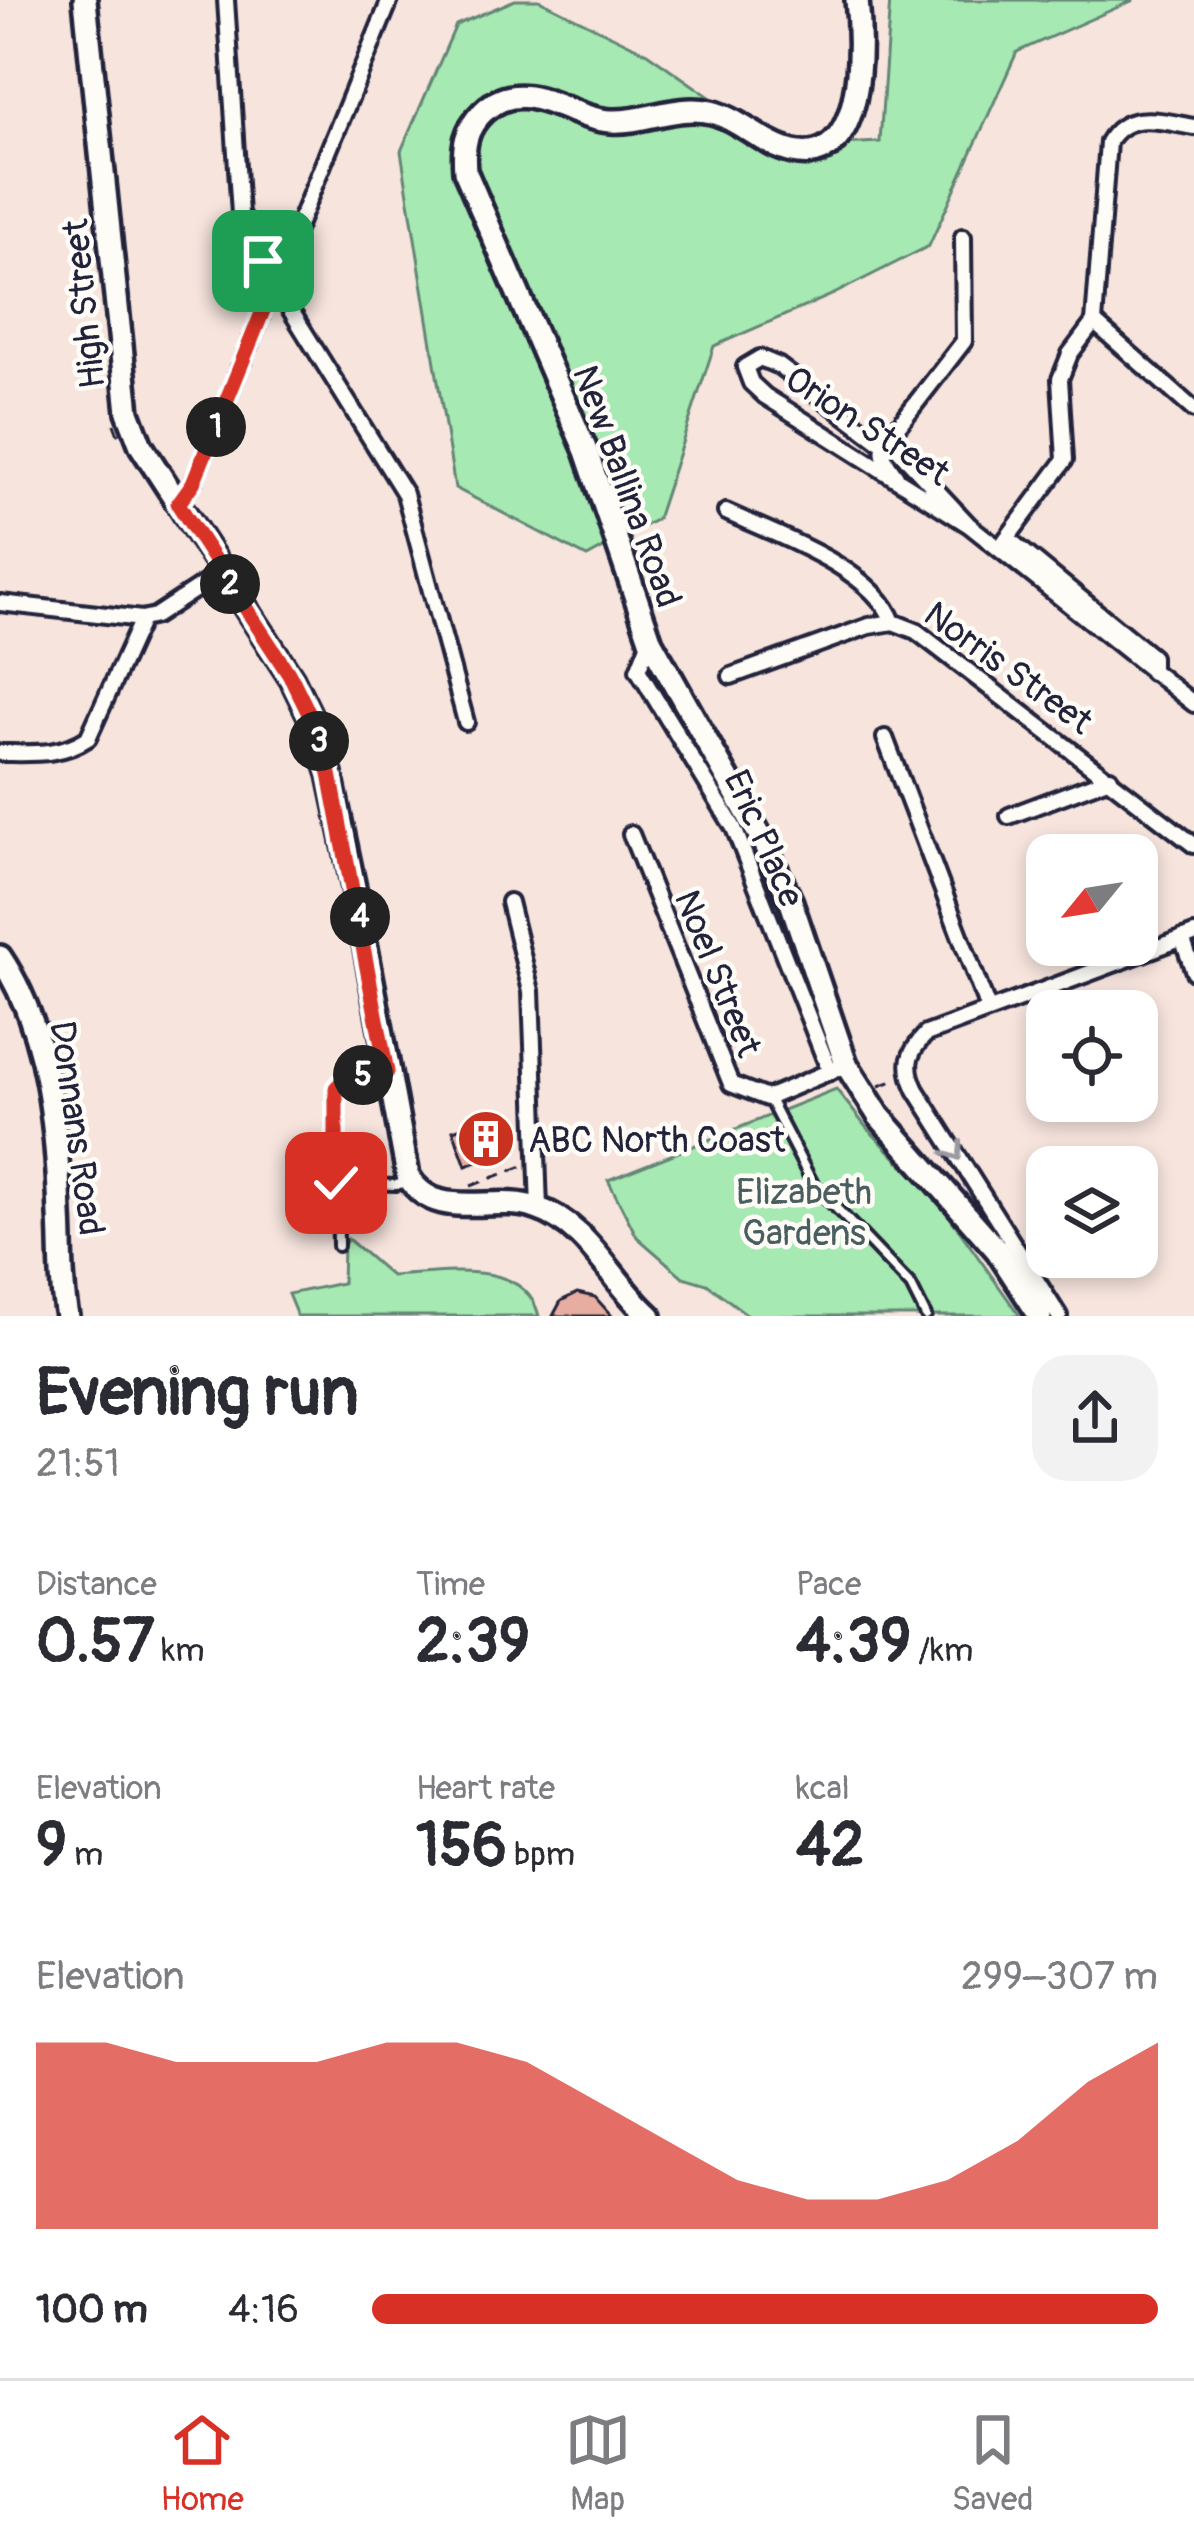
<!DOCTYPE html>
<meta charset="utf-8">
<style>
body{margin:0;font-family:Pangolin,sans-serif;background:#f2f2f3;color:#2b2b33;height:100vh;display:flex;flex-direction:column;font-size:45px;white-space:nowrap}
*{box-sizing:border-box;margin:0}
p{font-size:39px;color:#7c7c81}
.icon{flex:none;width:66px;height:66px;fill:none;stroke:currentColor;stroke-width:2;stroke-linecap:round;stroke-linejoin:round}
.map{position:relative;height:1316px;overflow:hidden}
.panel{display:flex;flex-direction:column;background:#fff;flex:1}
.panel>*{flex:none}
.needle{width:78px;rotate:240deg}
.tools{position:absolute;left:1026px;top:834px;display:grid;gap:24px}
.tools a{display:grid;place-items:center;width:132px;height:132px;border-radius:24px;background:#fff;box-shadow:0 6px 18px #0003;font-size:60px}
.pin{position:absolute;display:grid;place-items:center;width:102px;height:102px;color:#fff;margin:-51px;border-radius:24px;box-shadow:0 6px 18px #0006}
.km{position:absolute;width:60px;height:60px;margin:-30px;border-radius:50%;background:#222;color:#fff;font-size:33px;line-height:60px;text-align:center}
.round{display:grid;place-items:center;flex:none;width:126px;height:126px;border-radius:36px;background:#f2f2f3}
.headline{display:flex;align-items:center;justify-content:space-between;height:204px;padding:0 36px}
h1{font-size:66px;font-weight:700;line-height:90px}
.stats{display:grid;grid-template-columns:repeat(3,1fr);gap:18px;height:204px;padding:12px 36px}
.stats div{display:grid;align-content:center}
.stats b{font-size:60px;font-weight:700}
.stats small{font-size:33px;font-weight:400}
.stats p{font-size:33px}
.chart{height:336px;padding:24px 36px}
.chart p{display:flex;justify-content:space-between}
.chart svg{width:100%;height:216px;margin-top:12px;fill:#d93025;opacity:.7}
ul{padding:0 36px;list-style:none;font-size:39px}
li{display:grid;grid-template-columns:192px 144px 1fr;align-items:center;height:90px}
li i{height:30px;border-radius:15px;background:#d93025}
.tabs{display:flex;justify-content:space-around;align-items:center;height:168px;border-top:3px solid #e1e1e2;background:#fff;font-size:33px;color:#7c7c81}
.tabs a{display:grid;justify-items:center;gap:6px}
.tabs .on{color:#d93025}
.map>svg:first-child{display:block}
.green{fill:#a7e9b2;stroke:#648676;stroke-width:3}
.building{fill:#e7ada0;stroke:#22223b;stroke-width:3}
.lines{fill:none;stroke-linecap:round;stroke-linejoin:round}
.lane-casing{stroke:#22223b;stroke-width:16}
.street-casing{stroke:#22223b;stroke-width:22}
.secondary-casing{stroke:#22223b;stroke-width:30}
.path{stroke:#22223b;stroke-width:3;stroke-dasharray:12 9;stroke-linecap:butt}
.lane{stroke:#fdfcf7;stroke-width:8}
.street{stroke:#fdfcf7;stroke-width:14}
.secondary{stroke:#fdfcf7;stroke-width:21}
.oneway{stroke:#9a9aa2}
.route-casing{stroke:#fff;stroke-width:24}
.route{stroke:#d93025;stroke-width:15}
.labels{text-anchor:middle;stroke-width:9;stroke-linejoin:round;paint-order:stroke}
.street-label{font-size:36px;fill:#22223b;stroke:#fdfcf7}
.poi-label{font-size:36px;fill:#22223b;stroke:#fdfcf7;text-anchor:start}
.park-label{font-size:36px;fill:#4a5e5f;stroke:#fdfcf7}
</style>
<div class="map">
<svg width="1194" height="1316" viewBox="0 0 1194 1316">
<rect width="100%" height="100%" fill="#f6e4dd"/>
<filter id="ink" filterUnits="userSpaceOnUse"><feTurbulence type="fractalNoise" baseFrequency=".00833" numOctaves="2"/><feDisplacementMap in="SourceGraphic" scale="24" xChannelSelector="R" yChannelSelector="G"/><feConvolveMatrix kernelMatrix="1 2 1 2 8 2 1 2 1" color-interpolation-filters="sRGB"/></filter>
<g filter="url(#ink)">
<g class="green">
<polygon points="515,0 539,0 647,53 781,147 880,142 890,0 1134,0 1017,52 929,246 834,294 714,346 657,519 587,557 455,488 401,151 456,25"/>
<polygon points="836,1089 866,1127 939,1202 1020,1316 749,1316 707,1284 683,1277 637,1237 608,1180"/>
<path d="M348,1239L391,1276C439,1274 524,1256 539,1316H297L288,1294L342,1283L343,1246Z"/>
</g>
<g class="building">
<polygon points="506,1112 518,1147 466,1166 453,1130"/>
<polygon points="577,1293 595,1297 612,1316 553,1316 561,1301"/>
</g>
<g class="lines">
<defs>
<g id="lane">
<polyline points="768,1097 813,1184 911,1286 926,1316"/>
<polyline points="336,1183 396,1185 406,1182"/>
<polyline points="338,1246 336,1088 346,1078 387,1073"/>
</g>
<g id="street">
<polyline points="226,0 240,214 280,293 405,494 466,722"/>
<polyline points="1094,322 1194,410"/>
<path d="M896,476C888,465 880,457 885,443L964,341L963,237"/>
<polyline points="178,504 193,483 390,0"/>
<path d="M726,512C776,535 873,568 893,622L916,631L1194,845"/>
<polyline points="969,525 895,446 878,440 779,366 760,358 745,367 751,383 765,396 969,525 1194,704"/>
<polyline points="1007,538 1152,657 1152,672"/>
<path d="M999,549L1065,460L1060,379L1070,354L1094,322L1108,142C1127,109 1163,122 1194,127"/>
<polyline points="0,603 142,619 155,616 222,572"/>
<polyline points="650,640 638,670 734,828 830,1072"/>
<polyline points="731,676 869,626 893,622"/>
<polyline points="885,738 988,1009"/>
<path d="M0,753C32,753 61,756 88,738L142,619"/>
<polyline points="1009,816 1110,778"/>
<polyline points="631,834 731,1084 767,1098 838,1068"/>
<polyline points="509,902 531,991 539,1208"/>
<polyline points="1182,938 1194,972"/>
<path d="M1059,1316L916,1090C904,1065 908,1053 926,1034L1194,934"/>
</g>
<g id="secondary">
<path d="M85,0L128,412L141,446L292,679L313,722L330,774L361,921L408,1176C435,1224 494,1193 536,1208C589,1225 611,1282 650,1316"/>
<path d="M857,0C862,44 866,168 793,152C763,145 740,119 711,112C676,104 645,123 611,121C567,119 524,73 483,112C465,129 463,147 465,171L586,451L651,642L764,843L791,902L846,1064L879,1116L997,1250L1040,1316"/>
<path d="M0,957C49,1030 57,1128 60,1215C62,1248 60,1283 67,1316"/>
</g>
</defs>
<use href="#lane" class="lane-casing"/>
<use href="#street" class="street-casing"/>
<use href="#secondary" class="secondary-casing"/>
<g class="path">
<polyline points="114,424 121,443"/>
<polyline points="879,1086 898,1079"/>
<polyline points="471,1186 523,1166"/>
</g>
<use href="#lane" class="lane"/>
<use href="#street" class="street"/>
<use href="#secondary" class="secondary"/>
</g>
<defs><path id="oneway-chevron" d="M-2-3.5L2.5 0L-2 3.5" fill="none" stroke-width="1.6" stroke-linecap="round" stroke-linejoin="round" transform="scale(3)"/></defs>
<use class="oneway" href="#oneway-chevron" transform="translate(955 1152) rotate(58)"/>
</g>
<g class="lines" filter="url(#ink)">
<defs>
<polyline id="route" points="263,261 275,281 193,483 178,504 292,679 313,722 330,774 387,1072 346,1078 336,1088 336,1183"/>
</defs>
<use href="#route" class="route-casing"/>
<use href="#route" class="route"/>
</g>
<defs>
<symbol id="building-disc" viewBox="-11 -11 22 22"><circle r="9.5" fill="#c8321e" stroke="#fdfcf7"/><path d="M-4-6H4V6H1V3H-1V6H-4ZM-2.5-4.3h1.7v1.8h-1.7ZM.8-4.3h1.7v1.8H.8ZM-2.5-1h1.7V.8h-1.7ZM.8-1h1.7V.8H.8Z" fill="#fff"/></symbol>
</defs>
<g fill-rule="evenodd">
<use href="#building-disc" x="453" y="1106" width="66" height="66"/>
</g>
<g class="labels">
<g class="street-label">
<text transform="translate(83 304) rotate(-96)" y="13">High Street</text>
<text transform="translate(868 425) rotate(33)" y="13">Orion Street</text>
<text transform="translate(628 486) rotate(70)" y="13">New Ballina Road</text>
<text transform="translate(1009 667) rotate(36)" y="13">Norris Street</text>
<text transform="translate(765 838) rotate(66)" y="13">Eric Place</text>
<text transform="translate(719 973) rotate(68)" y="13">Noel Street</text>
<text transform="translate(78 1128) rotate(82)" y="13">Donnans Road</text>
</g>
<g class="poi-label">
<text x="528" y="1152">ABC North Coast</text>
</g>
<g class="park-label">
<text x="804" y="1204">Elizabeth<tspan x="804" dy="41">Gardens</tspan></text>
</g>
</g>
</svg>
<div class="tools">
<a><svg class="needle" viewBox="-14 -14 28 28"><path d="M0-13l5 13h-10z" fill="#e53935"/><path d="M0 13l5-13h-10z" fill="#7c7c81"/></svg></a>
<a><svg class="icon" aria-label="locate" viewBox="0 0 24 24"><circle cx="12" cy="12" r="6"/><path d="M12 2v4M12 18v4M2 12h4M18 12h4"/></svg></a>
<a><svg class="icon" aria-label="layers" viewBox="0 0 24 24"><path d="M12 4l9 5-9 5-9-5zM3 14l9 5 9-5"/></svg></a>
</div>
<div class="pin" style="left:263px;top:261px;background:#1e9e55"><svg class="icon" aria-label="arrive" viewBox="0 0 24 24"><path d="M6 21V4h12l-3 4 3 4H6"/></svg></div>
<div class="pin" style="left:336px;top:1183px;background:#d93025"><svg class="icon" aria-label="check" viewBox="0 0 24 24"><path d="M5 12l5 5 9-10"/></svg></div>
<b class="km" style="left:216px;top:427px">1</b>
<b class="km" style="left:230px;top:584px">2</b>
<b class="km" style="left:319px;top:741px">3</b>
<b class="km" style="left:360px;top:917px">4</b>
<b class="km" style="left:363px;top:1075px">5</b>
</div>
<section class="panel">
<div class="headline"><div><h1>Evening run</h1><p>21:51</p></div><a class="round"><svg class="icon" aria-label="share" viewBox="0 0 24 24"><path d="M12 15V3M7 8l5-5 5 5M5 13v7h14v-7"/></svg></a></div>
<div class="stats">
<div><p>Distance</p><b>0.57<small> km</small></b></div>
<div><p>Time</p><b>2:39</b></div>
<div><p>Pace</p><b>4:39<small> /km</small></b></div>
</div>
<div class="stats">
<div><p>Elevation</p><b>9<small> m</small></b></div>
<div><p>Heart rate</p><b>156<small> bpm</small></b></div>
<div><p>kcal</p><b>42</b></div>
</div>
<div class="chart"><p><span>Elevation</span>299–307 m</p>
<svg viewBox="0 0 160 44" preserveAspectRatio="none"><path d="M0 44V6L10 6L20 10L30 10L40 10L50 6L60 6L70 10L80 18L90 26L100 34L110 38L120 38L130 34L140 26L150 14L160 6V44z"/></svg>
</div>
<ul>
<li><b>100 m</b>4:16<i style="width:100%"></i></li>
</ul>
</section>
<nav class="tabs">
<a class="on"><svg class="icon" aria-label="home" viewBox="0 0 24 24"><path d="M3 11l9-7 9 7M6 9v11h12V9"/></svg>Home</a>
<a><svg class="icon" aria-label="map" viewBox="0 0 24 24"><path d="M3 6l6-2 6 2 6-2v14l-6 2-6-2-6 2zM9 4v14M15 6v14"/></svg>Map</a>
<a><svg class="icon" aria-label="saved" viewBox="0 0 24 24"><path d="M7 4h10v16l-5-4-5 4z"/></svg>Saved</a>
</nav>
